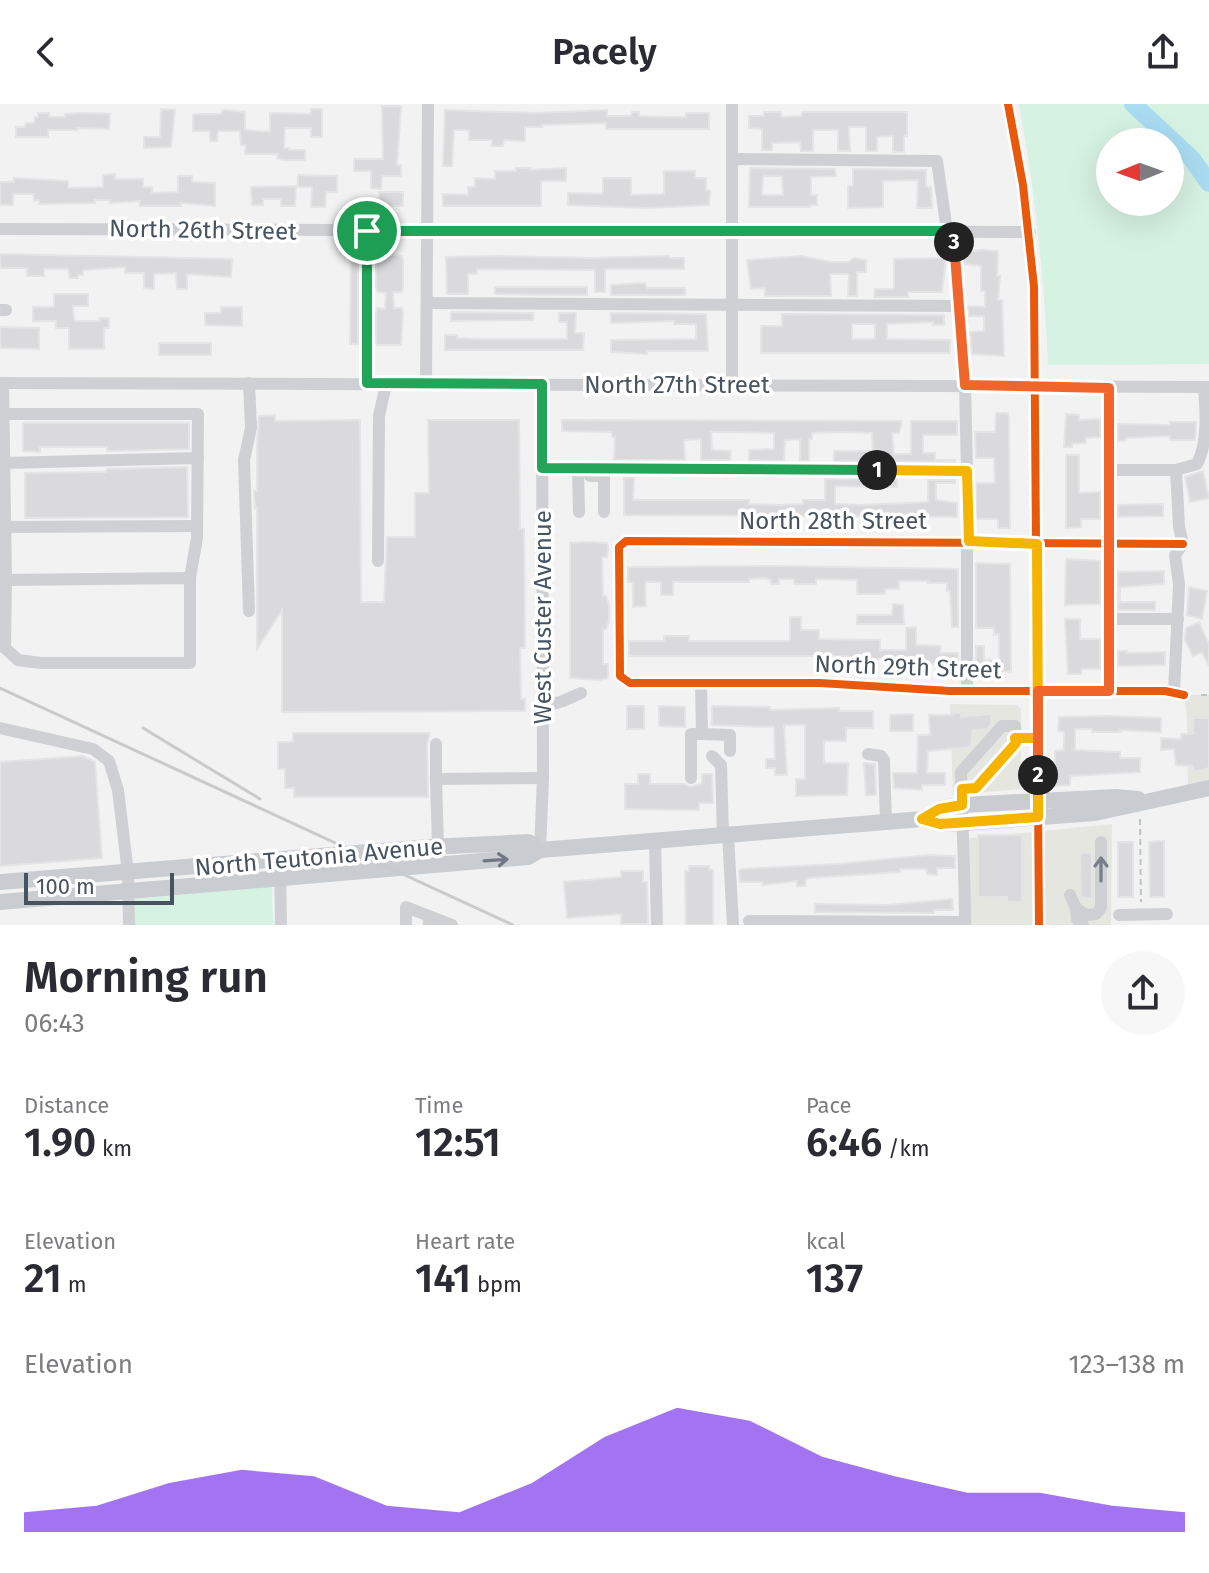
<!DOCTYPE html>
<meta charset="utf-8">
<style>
body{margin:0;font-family:"Fira Sans",sans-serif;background:#f7f7f7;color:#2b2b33;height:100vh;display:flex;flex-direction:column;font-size:30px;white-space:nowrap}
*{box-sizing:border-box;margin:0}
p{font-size:26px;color:#7c7c81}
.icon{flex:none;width:44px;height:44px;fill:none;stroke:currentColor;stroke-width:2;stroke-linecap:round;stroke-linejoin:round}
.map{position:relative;height:821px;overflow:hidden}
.drawer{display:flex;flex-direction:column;background:#fff;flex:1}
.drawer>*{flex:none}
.needle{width:52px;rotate:269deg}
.fabs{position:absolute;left:1096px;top:24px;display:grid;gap:16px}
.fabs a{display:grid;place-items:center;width:88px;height:88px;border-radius:50%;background:#fff;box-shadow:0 8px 32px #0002;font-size:40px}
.scale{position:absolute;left:24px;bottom:20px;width:150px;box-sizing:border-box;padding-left:8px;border:4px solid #485360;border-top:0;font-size:22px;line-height:28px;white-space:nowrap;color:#485360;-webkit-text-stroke:6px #fff;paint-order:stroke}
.pin{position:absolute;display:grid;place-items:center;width:68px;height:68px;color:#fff;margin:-34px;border:4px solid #fff;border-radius:50%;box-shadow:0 2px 8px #0007}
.km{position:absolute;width:40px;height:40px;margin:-20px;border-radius:50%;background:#222;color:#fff;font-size:22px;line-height:40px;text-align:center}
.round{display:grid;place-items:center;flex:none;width:84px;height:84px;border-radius:42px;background:#f7f7f7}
.overview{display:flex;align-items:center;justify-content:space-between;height:136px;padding:0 24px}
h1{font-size:44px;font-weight:600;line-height:60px}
.metrics{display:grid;grid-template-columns:repeat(3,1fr);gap:12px;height:136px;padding:8px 24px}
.metrics div{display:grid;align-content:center}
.metrics b{font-size:40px;font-weight:600}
.metrics small{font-size:22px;font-weight:400}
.metrics p{font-size:22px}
.chart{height:224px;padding:16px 24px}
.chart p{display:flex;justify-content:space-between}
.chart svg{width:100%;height:144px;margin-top:8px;fill:#7c3aed;opacity:.7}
header{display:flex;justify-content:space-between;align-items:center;height:104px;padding:0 24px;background:#fff;font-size:36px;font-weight:600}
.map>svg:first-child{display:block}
.commercial{fill:#e6e6e1}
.green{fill:#d6f2e3;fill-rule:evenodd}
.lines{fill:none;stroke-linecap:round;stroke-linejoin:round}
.river{stroke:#aadcf1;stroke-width:18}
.building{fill:#dadadc;stroke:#e4e4e5;stroke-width:2;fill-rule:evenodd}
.path{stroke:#bbc7c4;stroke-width:2;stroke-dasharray:6 4;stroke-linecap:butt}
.minor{stroke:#ced0d3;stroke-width:12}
.major{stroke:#c9cdd1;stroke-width:16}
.rail{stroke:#c8cacc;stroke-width:3}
.cycleway-casing{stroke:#fff;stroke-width:13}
.cycleway{stroke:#e8590c;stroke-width:8}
.oneway{stroke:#6f7882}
.oneway2{stroke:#777f88}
.split-1-casing{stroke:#fff;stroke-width:16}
.split-2-casing{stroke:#fff;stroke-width:16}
.split-3-casing{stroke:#fff;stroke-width:16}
.split-4-casing{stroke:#fff;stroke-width:16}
.split-1{stroke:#22a559;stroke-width:10}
.split-2{stroke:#f5b400;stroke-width:10}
.split-3{stroke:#f0652b;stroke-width:10}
.split-4{stroke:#22a559;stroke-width:10}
.labels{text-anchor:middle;stroke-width:7;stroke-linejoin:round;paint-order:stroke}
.street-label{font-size:24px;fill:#485360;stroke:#fff}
</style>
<header><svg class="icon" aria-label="back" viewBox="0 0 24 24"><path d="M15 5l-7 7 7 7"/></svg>Pacely<svg class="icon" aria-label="share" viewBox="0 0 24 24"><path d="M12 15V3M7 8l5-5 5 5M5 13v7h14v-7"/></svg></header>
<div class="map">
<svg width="1209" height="821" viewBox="0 0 1209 821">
<rect width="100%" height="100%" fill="#f3f2f2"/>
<g class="commercial">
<polygon points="1184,591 1209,591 1209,684 1188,690 1187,614"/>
<polygon points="950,600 1017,601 1021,605 1021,685 953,691"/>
<polygon points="1112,720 1111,821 968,821 969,734"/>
</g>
<g class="green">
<path d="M1019,0H1209V260L1048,261C1044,172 1035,87 1019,0ZM1170,38V98H1110V38Z"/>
<polygon points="272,782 273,821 134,821 134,795"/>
</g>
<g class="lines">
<polyline class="river" points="1133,0 1192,55 1209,79"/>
</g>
<g class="building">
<polygon points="382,2 401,2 397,61 401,61 401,72 382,72 381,85 371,84 371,67 354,67 354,55 383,55"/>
<polygon points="161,5 175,6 171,43 144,44 144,33 160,33"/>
<polygon points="311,5 322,5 322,33 311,33 311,24 285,24 284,44 289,44 289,46 305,46 305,56 283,56 277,54 278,50 245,50 246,41 241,41 240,27 218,27 217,37 210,37 210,27 193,27 193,11 195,10 221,10 223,6 245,8 245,26 270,28 270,9 311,10"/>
<polygon points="445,6 536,9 607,6 607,12 631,12 632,8 639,8 639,12 665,13 686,13 686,9 709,9 709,25 606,25 606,19 542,21 542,23 525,23 525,37 504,36 503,42 492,42 492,36 469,36 469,26 454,26 452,62 443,62"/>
<polygon points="764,8 781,8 781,13 802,12 802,8 907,8 907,32 904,32 904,48 893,48 893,32 877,33 877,47 866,47 866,23 849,23 850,47 838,47 838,26 813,26 813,47 801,47 800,38 772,39 772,46 762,46 762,25 749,24 749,12 764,12"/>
<polygon points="38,9 49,9 49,13 65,13 65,10 83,9 110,10 109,25 77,24 77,26 48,26 48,33 16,33 16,23 25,23 26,19 34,19 35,13 38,13"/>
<polygon points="516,64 530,64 529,66 566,64 566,77 541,77 541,102 443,102 443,90 468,91 468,83 475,83 475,74 495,75 495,67 516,67"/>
<path d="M750,64L835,65L836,72L811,73V91H817V101H810V103H749ZM763,72H782L783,91H762Z"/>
<polygon points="853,65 926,66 926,83 931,83 932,104 917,104 918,76 883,77 883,103 848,104 848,82 853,82"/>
<polygon points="664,67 695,67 695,74 706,74 706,86 710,87 709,101 647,104 568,101 568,89 603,90 603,74 631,74 631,91 664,90"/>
<polygon points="115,70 115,75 143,75 143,83 152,83 152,89 178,88 178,72 192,72 192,78 215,79 215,102 181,99 181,102 140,102 140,97 110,99 110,96 95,96 95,99 39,100 39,96 34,97 34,90 13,90 13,101 0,101 0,78 14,78 14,74 68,77 68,84 103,83 103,71"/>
<polygon points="298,71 337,72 337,88 326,88 325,103 311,103 312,83 298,83"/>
<polygon points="296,82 295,102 281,102 281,95 263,95 263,101 252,101 251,83"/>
<rect x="379" y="88" width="24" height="14"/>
<polygon points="981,146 998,147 997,172 1000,172 998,196 1002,196 1004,252 972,250 970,228 984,227 984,212 969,212 968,202 985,203 985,187 981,187 981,162 965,160 964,148"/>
<polygon points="0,150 232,155 231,173 187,170 187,185 177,185 176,169 154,170 154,185 144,184 144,169 125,169 125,163 83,166 83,171 78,171 78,174 70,174 68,165 44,165 44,172 27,172 27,164 0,164"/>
<polygon points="385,150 402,152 403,156 403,184 402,188 393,188 394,204 402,204 403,208 401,241 377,241 376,237 376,208 377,204 385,205 386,189 378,188 376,184 376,156 378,152"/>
<polygon points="351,151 358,151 358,240 350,240"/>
<polygon points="498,152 590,154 669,152 669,154 684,154 684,165 605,165 605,188 595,188 595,166 477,165 477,170 468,170 468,190 447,190 446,153"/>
<polygon points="801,152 831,158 849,158 854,154 866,156 866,168 857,168 857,192 848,192 849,170 830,170 831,192 765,192 765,184 751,185 747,156"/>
<polygon points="946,154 942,188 908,188 908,193 874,193 875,185 894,185 894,155"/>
<polygon points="645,179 647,184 685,184 685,191 611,191 611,181"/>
<polygon points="495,183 587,183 587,191 495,190"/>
<polygon points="54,190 88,190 88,202 73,202 74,217 100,217 100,214 109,214 109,224 104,224 104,245 69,245 69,224 56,224 56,217 33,217 33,203 54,203"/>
<polygon points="221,203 242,203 242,222 205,221 205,209 221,209"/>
<polygon points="451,208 533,209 533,216 451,217"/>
<polygon points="559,209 576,209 575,229 584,229 583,246 445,246 445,231 457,231 457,234 476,235 567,235 567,218 559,218"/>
<polygon points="611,209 706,210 708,247 647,247 647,250 611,248 611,236 696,235 696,220 674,220 674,217 611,219"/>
<path d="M782,210L944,211V221H933V218L887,220V235L950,236V249H761V222H782ZM852,220H875V235H852Z"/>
<polygon points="0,223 39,224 39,245 0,244"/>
<rect x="159" y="239" width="52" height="12"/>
<polygon points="996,309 1008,309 1009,315 1010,424 998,424 998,415 976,415 976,379 995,379 994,354 976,354 975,328 995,328"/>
<polygon points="1066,310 1079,311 1079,316 1100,315 1100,333 1085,334 1086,339 1072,340 1072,343 1064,343"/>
<polygon points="275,311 275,317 360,316 361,498 384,498 387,433 415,433 415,389 429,389 428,316 519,316 520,425 524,425 525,544 520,544 521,595 525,595 525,607 282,608 282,506 257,545 257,404 255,404 254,387 257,387 257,341 259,312"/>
<polygon points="562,316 902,317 899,329 892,329 894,350 911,350 911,317 957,317 957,331 923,331 923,349 935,349 935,356 955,356 955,358 834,357 834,347 873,347 872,329 841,328 812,329 812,335 809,335 809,357 800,357 800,335 785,336 784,357 749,356 749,346 774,345 774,329 730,328 711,328 712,346 731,347 730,356 701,356 701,335 684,336 685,356 614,356 615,333 612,333 612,328 562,327"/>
<polygon points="1170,318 1196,318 1195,336 1170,336 1170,332 1126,334 1126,336 1118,337 1118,320 1170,321"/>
<polygon points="23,319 189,319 189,345 107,347 107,343 40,343 40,348 23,347"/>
<polygon points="1066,351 1079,351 1079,389 1100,388 1100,415 1081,415 1081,423 1066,424"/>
<polygon points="187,363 188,413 25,414 25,369 106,368 107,365"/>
<polygon points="1203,367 1209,394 1190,398 1185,373"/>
<polygon points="624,374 634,374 633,396 749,396 749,400 777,401 803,400 803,396 825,396 825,375 897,376 897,383 835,382 835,400 860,401 928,398 928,376 955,376 955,379 936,379 936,396 957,399 957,413 624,411"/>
<polygon points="1163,400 1163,412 1118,413 1118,401"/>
<polygon points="586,438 607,439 608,442 607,453 602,453 603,492 606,492 609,501 609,517 606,525 603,525 603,560 608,560 608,574 600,576 570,574 570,439"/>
<polygon points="1066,455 1100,457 1100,500 1065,501"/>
<polygon points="976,459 1010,460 1011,568 976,564 976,542 984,542 984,556 999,556 999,530 994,531 994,524 976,524"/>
<polygon points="780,462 958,465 958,523 952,523 950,487 947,487 947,479 928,479 928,477 899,477 899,485 885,485 885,490 857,490 857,476 816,475 816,480 794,480 794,475 779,475 779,480 771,480 771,476 766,474 749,475 749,478 673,478 673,491 661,491 661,478 645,478 646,502 633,503 633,478 628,478 628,463"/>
<polygon points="1164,467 1164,480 1120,483 1120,498 1155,498 1155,506 1118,506 1118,468"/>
<polygon points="1189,483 1207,487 1202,515 1187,511"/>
<polygon points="893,500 903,501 904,520 857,520 857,511 892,511"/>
<polygon points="790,513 801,513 801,526 819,526 819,535 880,536 880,546 906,546 906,524 916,523 916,541 941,542 940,549 958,549 958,561 893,558 887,555 846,555 846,552 629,552 629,537 664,537 664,532 689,532 689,537 790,537"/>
<polygon points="1065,515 1080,515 1080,535 1100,535 1100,565 1082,565 1081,570 1068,570"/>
<polygon points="1199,518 1209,540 1209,562 1202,548 1193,552 1185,536 1186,524"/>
<polygon points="1118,547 1127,547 1127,549 1165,548 1165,561 1118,562"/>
<rect x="627" y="602" width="17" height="23"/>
<polygon points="659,602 685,603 685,623 659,622"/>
<polygon points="712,602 770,603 770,606 839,604 839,607 873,607 873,624 846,624 846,637 824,637 824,659 848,659 847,691 796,692 796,675 805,675 805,621 784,621 787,671 775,671 775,664 766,664 766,655 775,655 774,623 712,621"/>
<polygon points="952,609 961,609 961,613 991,610 991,621 987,625 973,626 971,643 928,647 927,669 945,669 945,681 922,681 922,686 894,684 893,669 917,669 918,631 930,631 929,611 952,611"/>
<polygon points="913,610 913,627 890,627 890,611"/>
<polygon points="1109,612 1161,614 1161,628 1120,626 1120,628 1092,628 1092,625 1075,625 1075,646 1120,648 1120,654 1140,654 1140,668 1070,672 1070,681 1055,682 1055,647 1064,646 1064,628 1058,627 1059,613"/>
<polygon points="1193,614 1209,614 1209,664 1193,668 1193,662 1176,661 1174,645 1161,646 1161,634 1181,635 1181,630 1193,630"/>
<polygon points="293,629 430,629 427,640 428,693 294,693 294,684 285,684 285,665 278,665 278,638 293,638"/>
<polygon points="82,652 95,658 102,754 0,762 0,658"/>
<polygon points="864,659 875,660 876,691 866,691"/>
<polygon points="638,670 650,670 650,680 684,680 690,683 702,680 702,670 712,670 713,699 699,699 699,706 625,705 625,680 638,680"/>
<polygon points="978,731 1022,731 1022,798 1007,798 1007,793 978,793"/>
<polygon points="1164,737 1164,793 1150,793 1149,738"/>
<rect x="1118" y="738" width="15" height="55"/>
<polygon points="1080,749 1092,749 1092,794 1081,793"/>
<polygon points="928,751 955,752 955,764 937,764 937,771 927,770 927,766 924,765 900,765 900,768 808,774 806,776 805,782 797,782 797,777 763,781 763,778 740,778 739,767 742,765 837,760"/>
<polygon points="689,762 709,762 709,766 713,766 713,821 686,821 685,767 689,767"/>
<polygon points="621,767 643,767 643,778 647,778 648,820 621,820 621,810 567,814 564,778 621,773"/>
<polygon points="952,795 953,806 934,806 934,809 815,808 815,800 887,801"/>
</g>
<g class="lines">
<g class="path">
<polyline points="1201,591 1209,591"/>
<polyline points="1140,715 1141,798"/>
</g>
<g class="minor">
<polyline points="1008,0 1023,81 1034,183 1039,821"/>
<polyline points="732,55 937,57 947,127"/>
<polyline points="0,125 1030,128"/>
<polyline points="367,127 367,279"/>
<polyline points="953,127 965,281 967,367 967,587"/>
<polyline points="427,199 957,202"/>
<polyline points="0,206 6,206"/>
<polyline points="0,279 1209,283"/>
<polyline points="3,279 6,476 190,474 190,559 41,559 18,556 5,544"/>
<polyline points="426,280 428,0"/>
<polyline points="732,281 732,0"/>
<polyline points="4,310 198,310 197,434 190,474"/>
<polyline points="5,359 198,354"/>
<polyline points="542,364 967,367"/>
<polyline points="578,365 579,408"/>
<path d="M1109,366H1176L1197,360C1208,339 1206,307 1204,284"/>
<polyline points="590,372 604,372 604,408"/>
<polyline points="5,423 197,422"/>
<polyline points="1183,440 626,437 619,443 620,572 630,579 820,579 950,587 1165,587 1184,591"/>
<polyline points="378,457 379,312 386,280"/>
<polyline points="249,507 244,356 251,324 249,279"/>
<polyline points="1109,515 1178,515"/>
<polyline points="1,541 5,544 6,476"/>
<polyline points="1109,587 1109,284"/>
<polyline points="1174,589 1179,480 1175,451 1183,440 1179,423 1176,366"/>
<polyline points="543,603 563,597 581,589"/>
<polyline points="0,624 93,645 109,657 118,686 128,769 129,821"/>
<polyline points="702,630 730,631 730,647"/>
<polyline points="436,640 436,675 543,674"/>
<polyline points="868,650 881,652 884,656 886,718"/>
<polyline points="712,652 721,661 723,731"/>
<polyline points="691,674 691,630 702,630 701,579"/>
<polyline points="436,675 438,742"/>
<path d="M962,685L976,684L1016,639L1015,622H1002L961,668C962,719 965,770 965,821"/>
<polyline points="728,731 733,821"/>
<polyline points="655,737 657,821"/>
<polyline points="540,746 543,674 542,280"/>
<polyline points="280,757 281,821"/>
<polyline points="1070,791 1076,804 1086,811 1096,810 1101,804 1101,738"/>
<polyline points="1076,804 1077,815 1083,821"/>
<polyline points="1119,811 1167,810"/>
<polyline points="429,812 452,821"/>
<polyline points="749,817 965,818"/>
<polyline points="406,821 406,803 429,812 429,821"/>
</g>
<g class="major">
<polyline points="922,715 939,705 962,701 1116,693 1138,695"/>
<polyline points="0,778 430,743 528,738 540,746"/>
<polyline points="0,798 528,753 540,746 886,718 922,715 940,720 964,719 1095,709 1209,684"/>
</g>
<g class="rail">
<polyline points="0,584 513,821"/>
<polyline points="143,624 260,695"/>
</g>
<defs>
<g id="cycleway">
<polyline points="1008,0 1023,81 1034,183 1039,821"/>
<polyline points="1183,440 626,437 619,443 620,572 630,579 820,579 950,587 1165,587 1184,591"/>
</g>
</defs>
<use href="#cycleway" class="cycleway-casing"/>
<use href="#cycleway" class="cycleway"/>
</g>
<defs><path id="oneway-shaft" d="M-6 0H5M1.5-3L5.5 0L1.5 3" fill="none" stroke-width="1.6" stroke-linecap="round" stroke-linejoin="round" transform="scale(2)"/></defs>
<use class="oneway" href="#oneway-shaft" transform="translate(496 756) rotate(-4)"/>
<use class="oneway2" href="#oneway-shaft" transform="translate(1101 765) rotate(-90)"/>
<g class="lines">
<defs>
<polyline id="split-1" points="367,127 367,279 542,280 542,364 877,366"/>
<polyline id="split-2" points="877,366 967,367 969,437 1037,440 1038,634 1015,634 1016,639 976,684 962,685 962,701 939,705 922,715 940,720 1038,713 1038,671"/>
<polyline id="split-3" points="954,138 965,281 1109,284 1109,587 1038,587 1038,671"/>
<polyline id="split-4" points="367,127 953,127 954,138"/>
</defs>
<use href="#split-1" class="split-1-casing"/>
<use href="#split-2" class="split-2-casing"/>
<use href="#split-3" class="split-3-casing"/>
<use href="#split-4" class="split-4-casing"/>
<use href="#split-1" class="split-1"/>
<use href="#split-2" class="split-2"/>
<use href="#split-3" class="split-3"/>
<use href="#split-4" class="split-4"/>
</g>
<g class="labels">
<g class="street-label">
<text transform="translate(203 126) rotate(1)" y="8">North 26th Street</text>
<text x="677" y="289">North 27th Street</text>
<text x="833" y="425">North 28th Street</text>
<text transform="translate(543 513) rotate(-90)" y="8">West Custer Avenue</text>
<text transform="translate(908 563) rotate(2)" y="8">North 29th Street</text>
<text transform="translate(319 753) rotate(-5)" y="8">North Teutonia Avenue</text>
</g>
</g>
</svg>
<div class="fabs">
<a><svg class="needle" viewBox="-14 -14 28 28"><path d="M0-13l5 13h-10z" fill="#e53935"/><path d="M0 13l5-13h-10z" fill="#7c7c81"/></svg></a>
</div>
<div class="scale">100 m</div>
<div class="pin" style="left:367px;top:127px;background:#1e9e55"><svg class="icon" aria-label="arrive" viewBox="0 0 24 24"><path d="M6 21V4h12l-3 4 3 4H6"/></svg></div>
<b class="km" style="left:877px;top:366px">1</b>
<b class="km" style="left:1038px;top:671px">2</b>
<b class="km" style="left:954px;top:138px">3</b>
</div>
<section class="drawer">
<div class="overview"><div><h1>Morning run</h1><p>06:43</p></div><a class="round"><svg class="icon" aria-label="share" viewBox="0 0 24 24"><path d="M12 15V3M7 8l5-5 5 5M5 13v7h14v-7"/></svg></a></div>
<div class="metrics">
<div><p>Distance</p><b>1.90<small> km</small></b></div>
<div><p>Time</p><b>12:51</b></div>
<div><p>Pace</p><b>6:46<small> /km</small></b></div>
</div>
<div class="metrics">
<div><p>Elevation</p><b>21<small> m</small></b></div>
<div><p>Heart rate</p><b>141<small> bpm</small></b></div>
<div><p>kcal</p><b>137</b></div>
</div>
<div class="chart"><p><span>Elevation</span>123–138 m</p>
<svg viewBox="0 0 160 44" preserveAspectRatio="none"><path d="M0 44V38L10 36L20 29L30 25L40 27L50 36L60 38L70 29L80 15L90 6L100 10L110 21L120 27L130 32L140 32L150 36L160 38V44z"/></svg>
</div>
</section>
